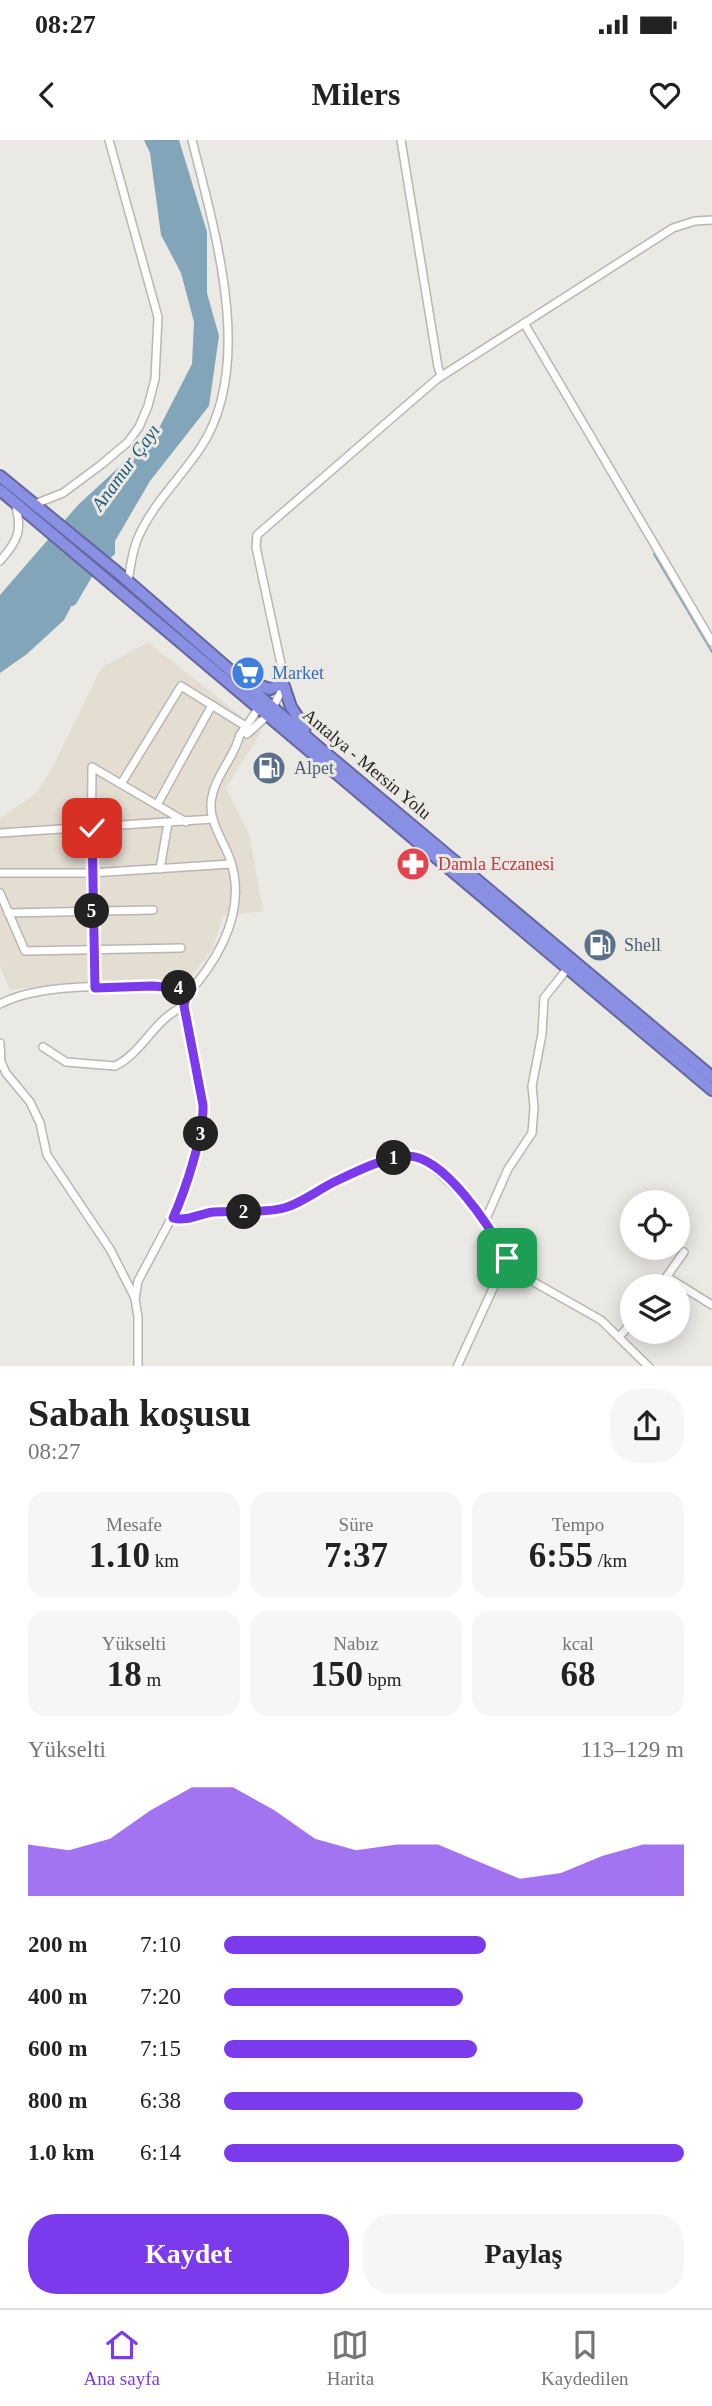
<!DOCTYPE html>
<html lang="tr">
<meta charset="utf-8">
<style>
body{margin:0;font-family:"Times New Roman",serif;background:#f6f6f6;color:#222;height:100vh;display:flex;flex-direction:column;font-size:26px;white-space:nowrap}
*{box-sizing:border-box;margin:0}
p{font-size:23px;color:#767676}
.icon{flex:none;width:38px;height:38px;fill:none;stroke:currentColor;stroke-width:2;stroke-linecap:round;stroke-linejoin:round}
.map{position:relative;height:1226px;overflow:hidden}
.drawer{display:flex;flex-direction:column;background:#fff;flex:1}
.drawer>*{flex:none}
.controls{position:absolute;left:620px;top:1050px;display:grid;gap:14px}
.controls a{display:grid;place-items:center;width:70px;height:70px;border-radius:50%;background:#fff;box-shadow:0 4px 18px #0003;font-size:35px}
.pin{position:absolute;display:grid;place-items:center;width:60px;height:60px;color:#fff;margin:-30px;border-radius:14px;box-shadow:0 4px 10px #0006}
.km{position:absolute;width:35px;height:35px;margin:-18px;border-radius:50%;background:#222;color:#fff;font-size:19px;line-height:35px;text-align:center}
.round{display:grid;place-items:center;flex:none;width:74px;height:74px;border-radius:28px;background:#f6f6f6}
.head{display:flex;align-items:center;justify-content:space-between;height:119px;padding:0 28px}
h1{font-size:38px;font-weight:800;line-height:52px}
.stats{display:grid;grid-template-columns:repeat(3,1fr);gap:10px;height:119px;padding:7px 28px}
.stats div{display:grid;align-content:center;border-radius:18px;background:#f6f6f6;text-align:center}
.stats b{font-size:35px;font-weight:800}
.stats small{font-size:19px;font-weight:400}
.stats p{font-size:19px}
.chart{height:196px;padding:14px 28px}
.chart p{display:flex;justify-content:space-between}
.chart svg{width:100%;height:126px;margin-top:7px;fill:#7c3aed;opacity:.7}
.button{display:flex;gap:14px;margin-top:auto;padding:14px 28px}
.button a{flex:1;height:80px;border-radius:28px;background:#7c3aed;color:#fff;font-size:28px;font-weight:800;line-height:80px;text-align:center}
.button a+a{background:#f6f6f6;color:#222}
ul{padding:0 28px;list-style:none;font-size:23px}
li{display:grid;grid-template-columns:112px 84px 1fr;align-items:center;height:52px}
li i{height:18px;border-radius:9px;background:#7c3aed}
.status{display:flex;justify-content:space-between;align-items:center;height:49px;padding:0 35px;background:#fff;direction:ltr}
.status svg{height:19px;fill:currentColor}
header{display:flex;justify-content:space-between;align-items:center;height:91px;padding:0 28px;background:#fff;font-size:32px;font-weight:800}
.tab-bar{display:flex;justify-content:space-around;align-items:center;height:98px;border-top:2px solid #e0e0e0;background:#fff;font-size:19px;color:#767676}
.tab-bar a{display:grid;justify-items:center;gap:4px}
.tab-bar .on{color:#7c3aed}
.map>svg:first-child{display:block}
.built{fill:#e4ddd2}
.water{fill:#83a5b9}
.lines{fill:none;stroke-linecap:round;stroke-linejoin:round}
.stream{stroke:#83a5b9;stroke-width:2}
.river{stroke:#83a5b9;stroke-width:10}
.minor-casing{stroke:#b9b6b2;stroke-width:10}
.highway-casing{stroke:#64689e;stroke-width:14}
.minor{stroke:#fff;stroke-width:7}
.highway{stroke:#898fe3;stroke-width:10}
.route-casing{stroke:#fff;stroke-width:14}
.route{stroke:#7c3aed;stroke-width:9}
.labels{text-anchor:middle;stroke-width:6;stroke-linejoin:round;paint-order:stroke}
.shop-label{font-size:18px;fill:#366cbe;stroke:#ebe9e4;text-anchor:start}
.street-label{font-size:18px;fill:#201f1d;stroke:#ebe9e4}
.service-label{font-size:18px;fill:#4e5e75;stroke:#ebe9e4;text-anchor:start}
.health-label{font-size:18px;fill:#be3a42;stroke:#ebe9e4;text-anchor:start}
.water-label{font-size:19px;font-style:italic;fill:#1e5877;stroke:#ebe9e4}
</style>
<div class="status"><b>08:27</b><svg viewBox="0 0 49 12"><path d="M0 12V9h3v3zM5 12V6h3v6zM10 12V3h3v9zM15 12V0h3v12zM26 1h20v11H26zM47 4h2v5h-2z"/></svg></div>
<header><svg class="icon" aria-label="back" viewBox="0 0 24 24"><path d="M15 5l-7 7 7 7"/></svg>Milers<svg class="icon" aria-label="heart" viewBox="0 0 24 24"><path d="M12 20l-8-8c-3-5 5-10 8-4 3-6 11-1 8 4z"/></svg></header>
<div class="map">
<svg width="712" height="1227" viewBox="0 0 712 1227">
<rect width="100%" height="100%" fill="#ebe9e4"/>
<polygon class="built" points="148,502 261,592 226,648 249,694 263,771 223,776 212,810 185,844 53,845 10,850 0,826 0,678 34,655 50,633 101,528"/>
<polygon class="water" points="144,0 179,0 207,92 207,153 219,196 209,266 150,341 115,401 115,414 84,442 64,480 27,514 0,533 0,455 78,365 157,292 192,224 194,182 181,133 161,95 150,13"/>
<g class="lines">
<polyline class="stream" points="654,414 712,512"/>
<polyline class="river" points="72,461 89,432"/>
<defs>
<g id="minor">
<polyline points="401,0 438,227 441,236"/>
<polyline points="524,183 712,502"/>
<polyline points="35,364 63,353 102,324 128,302 139,287 148,266 155,239 158,177 109,0"/>
<path d="M0,421C18,401 23,390 15,363"/>
<path d="M128,442C130,428 132,413 137,400C152,364 180,339 201,307C256,224 214,89 192,0"/>
<polyline points="273,567 284,546 284,538 256,407 257,395 437,239 673,88 695,81 712,80"/>
<polyline points="247,594 267,576"/>
<polyline points="121,644 181,546 247,587"/>
<polyline points="157,665 212,565"/>
<polyline points="0,693 213,679"/>
<polyline points="160,729 168,683"/>
<polyline points="0,733 91,733 231,724"/>
<polyline points="0,753 25,811 181,808"/>
<polyline points="8,773 153,770"/>
<polyline points="95,848 91,733 92,627 186,682"/>
<path d="M0,864C43,840 142,846 192,849"/>
<polyline points="0,903 1,922 6,933 30,962 40,983 47,1015 110,1109 135,1158"/>
<path d="M43,907L66,922L115,926C143,913 155,877 185,866"/>
<polyline points="173,1078 178,1080 213,1072 236,1072 286,1067 351,1034 393,1018 413,1016 424,1019 473,1064 516,1132 601,1180 649,1227"/>
<polyline points="485,1081 508,1029 532,993 534,967 532,946 542,894 544,858 567,829"/>
<polyline points="667,1137 712,1165"/>
<polyline points="660,1146 684,1112"/>
<polyline points="620,1196 632,1182"/>
<path d="M138,1227V1177L135,1159L138,1141L180,1062L203,980V965L186,879V856C219,819 248,771 230,719C224,702 210,683 211,664C212,644 226,627 234,610C237,605 238,599 240,595C246,585 253,578 258,568"/>
<polyline points="457,1227 507,1118"/>
</g>
<g id="highway">
<polyline points="0,336 123,437 316,605 712,937"/>
<polyline points="0,350 712,950"/>
<polyline points="249,542 270,549 279,545"/>
<polyline points="284,546 291,567 305,588"/>
</g>
</defs>
<use href="#minor" class="minor-casing"/>
<use href="#highway" class="highway-casing"/>
<use href="#minor" class="minor"/>
<use href="#highway" class="highway"/>
</g>
<g class="lines">
<defs>
<path id="route" d="M92,688L95,848L152,846L192,849L186,856L184,866L203,965C204,995 185,1051 173,1078C187,1082 201,1073 214,1072C237,1070 261,1074 284,1068C302,1063 319,1049 336,1041C355,1032 385,1017 406,1016C444,1014 491,1089 507,1118"/>
</defs>
<use href="#route" class="route-casing"/>
<use href="#route" class="route"/>
</g>
<defs>
<symbol id="supermarket-disc" viewBox="-11 -11 22 22"><circle r="9.5" fill="#3f7fe0" stroke="#ebe9e4"/><path d="M-6-5.5h2.5l.6 2H6L4.5 2H-2.5L-4.4-4H-6ZM-1.5 3.2a1.3 1.3 0 1 0 .1 0ZM3 3.2a1.3 1.3 0 1 0 .1 0Z" fill="#fff"/></symbol>
<symbol id="fuel-disc" viewBox="-11 -11 22 22"><circle r="9.5" fill="#5c6f8a" stroke="#ebe9e4"/><path d="M-5.5-6h7V0h2V4h1.3V-2.5L3-4.5l.8-.8L6-3V5H2.5V1h-1V6h-7ZM-4.2-4.7v3.2H.2V-4.7Z" fill="#fff"/></symbol>
<symbol id="pharmacy-disc" viewBox="-11 -11 22 22"><circle r="9.5" fill="#e0444e" stroke="#ebe9e4"/><path d="M-2-6h4v4h4v4h-4v4h-4v-4h-4v-4h4Z" fill="#fff"/></symbol>
</defs>
<g fill-rule="evenodd">
<use href="#supermarket-disc" x="229" y="514" width="38" height="38"/>
<use href="#fuel-disc" x="250" y="609" width="38" height="38"/>
<use href="#pharmacy-disc" x="394" y="705" width="38" height="38"/>
<use href="#fuel-disc" x="581" y="786" width="38" height="38"/>
</g>
<g class="labels">
<g class="shop-label">
<text x="272" y="539">Market</text>
</g>
<g class="street-label">
<text transform="translate(367 624) rotate(40)" y="6">Antalya - Mersin Yolu</text>
</g>
<g class="service-label">
<text x="294" y="634">Alpet</text>
<text x="624" y="811">Shell</text>
</g>
<g class="health-label">
<text x="438" y="730">Damla Eczanesi</text>
</g>
<g class="water-label">
<text transform="translate(125 327) rotate(-54)" y="7">Anamur Çayı</text>
</g>
</g>
</svg>
<div class="controls">
<a><svg class="icon" aria-label="locate" viewBox="0 0 24 24"><circle cx="12" cy="12" r="6"/><path d="M12 2v4M12 18v4M2 12h4M18 12h4"/></svg></a>
<a><svg class="icon" aria-label="layers" viewBox="0 0 24 24"><path d="M12 4l9 5-9 5-9-5zM3 14l9 5 9-5"/></svg></a>
</div>
<div class="pin" style="left:507px;top:1118px;background:#1e9e55"><svg class="icon" aria-label="arrive" viewBox="0 0 24 24"><path d="M6 21V4h12l-3 4 3 4H6"/></svg></div>
<div class="pin" style="left:92px;top:688px;background:#d93025"><svg class="icon" aria-label="check" viewBox="0 0 24 24"><path d="M5 12l5 5 9-10"/></svg></div>
<b class="km" style="left:394px;top:1018px">1</b>
<b class="km" style="left:244px;top:1072px">2</b>
<b class="km" style="left:201px;top:994px">3</b>
<b class="km" style="left:179px;top:848px">4</b>
<b class="km" style="left:92px;top:771px">5</b>
</div>
<section class="drawer">
<div class="head"><div><h1>Sabah koşusu</h1><p>08:27</p></div><a class="round"><svg class="icon" aria-label="share" viewBox="0 0 24 24"><path d="M12 15V3M7 8l5-5 5 5M5 13v7h14v-7"/></svg></a></div>
<div class="stats">
<div><p>Mesafe</p><b>1.10<small> km</small></b></div>
<div><p>Süre</p><b>7:37</b></div>
<div><p>Tempo</p><b>6:55<small> /km</small></b></div>
</div>
<div class="stats">
<div><p>Yükselti</p><b>18<small> m</small></b></div>
<div><p>Nabız</p><b>150<small> bpm</small></b></div>
<div><p>kcal</p><b>68</b></div>
</div>
<div class="chart"><p><span>Yükselti</span>113–129 m</p>
<svg viewBox="0 0 160 44" preserveAspectRatio="none"><path d="M0 44V26L10 28L20 24L30 14L40 6L50 6L60 14L70 24L80 28L90 26L100 26L110 32L120 38L130 36L140 30L150 26L160 26V44z"/></svg>
</div>
<ul>
<li><b>200 m</b>7:10<i style="width:57%"></i></li>
<li><b>400 m</b>7:20<i style="width:52%"></i></li>
<li><b>600 m</b>7:15<i style="width:55%"></i></li>
<li><b>800 m</b>6:38<i style="width:78%"></i></li>
<li><b>1.0 km</b>6:14<i style="width:100%"></i></li>
</ul>
<div class="button"><a>Kaydet</a><a>Paylaş</a></div>
</section>
<nav class="tab-bar">
<a class="on"><svg class="icon" aria-label="home" viewBox="0 0 24 24"><path d="M3 11l9-7 9 7M6 9v11h12V9"/></svg>Ana sayfa</a>
<a><svg class="icon" aria-label="map" viewBox="0 0 24 24"><path d="M3 6l6-2 6 2 6-2v14l-6 2-6-2-6 2zM9 4v14M15 6v14"/></svg>Harita</a>
<a><svg class="icon" aria-label="saved" viewBox="0 0 24 24"><path d="M7 4h10v16l-5-4-5 4z"/></svg>Kaydedilen</a>
</nav>
